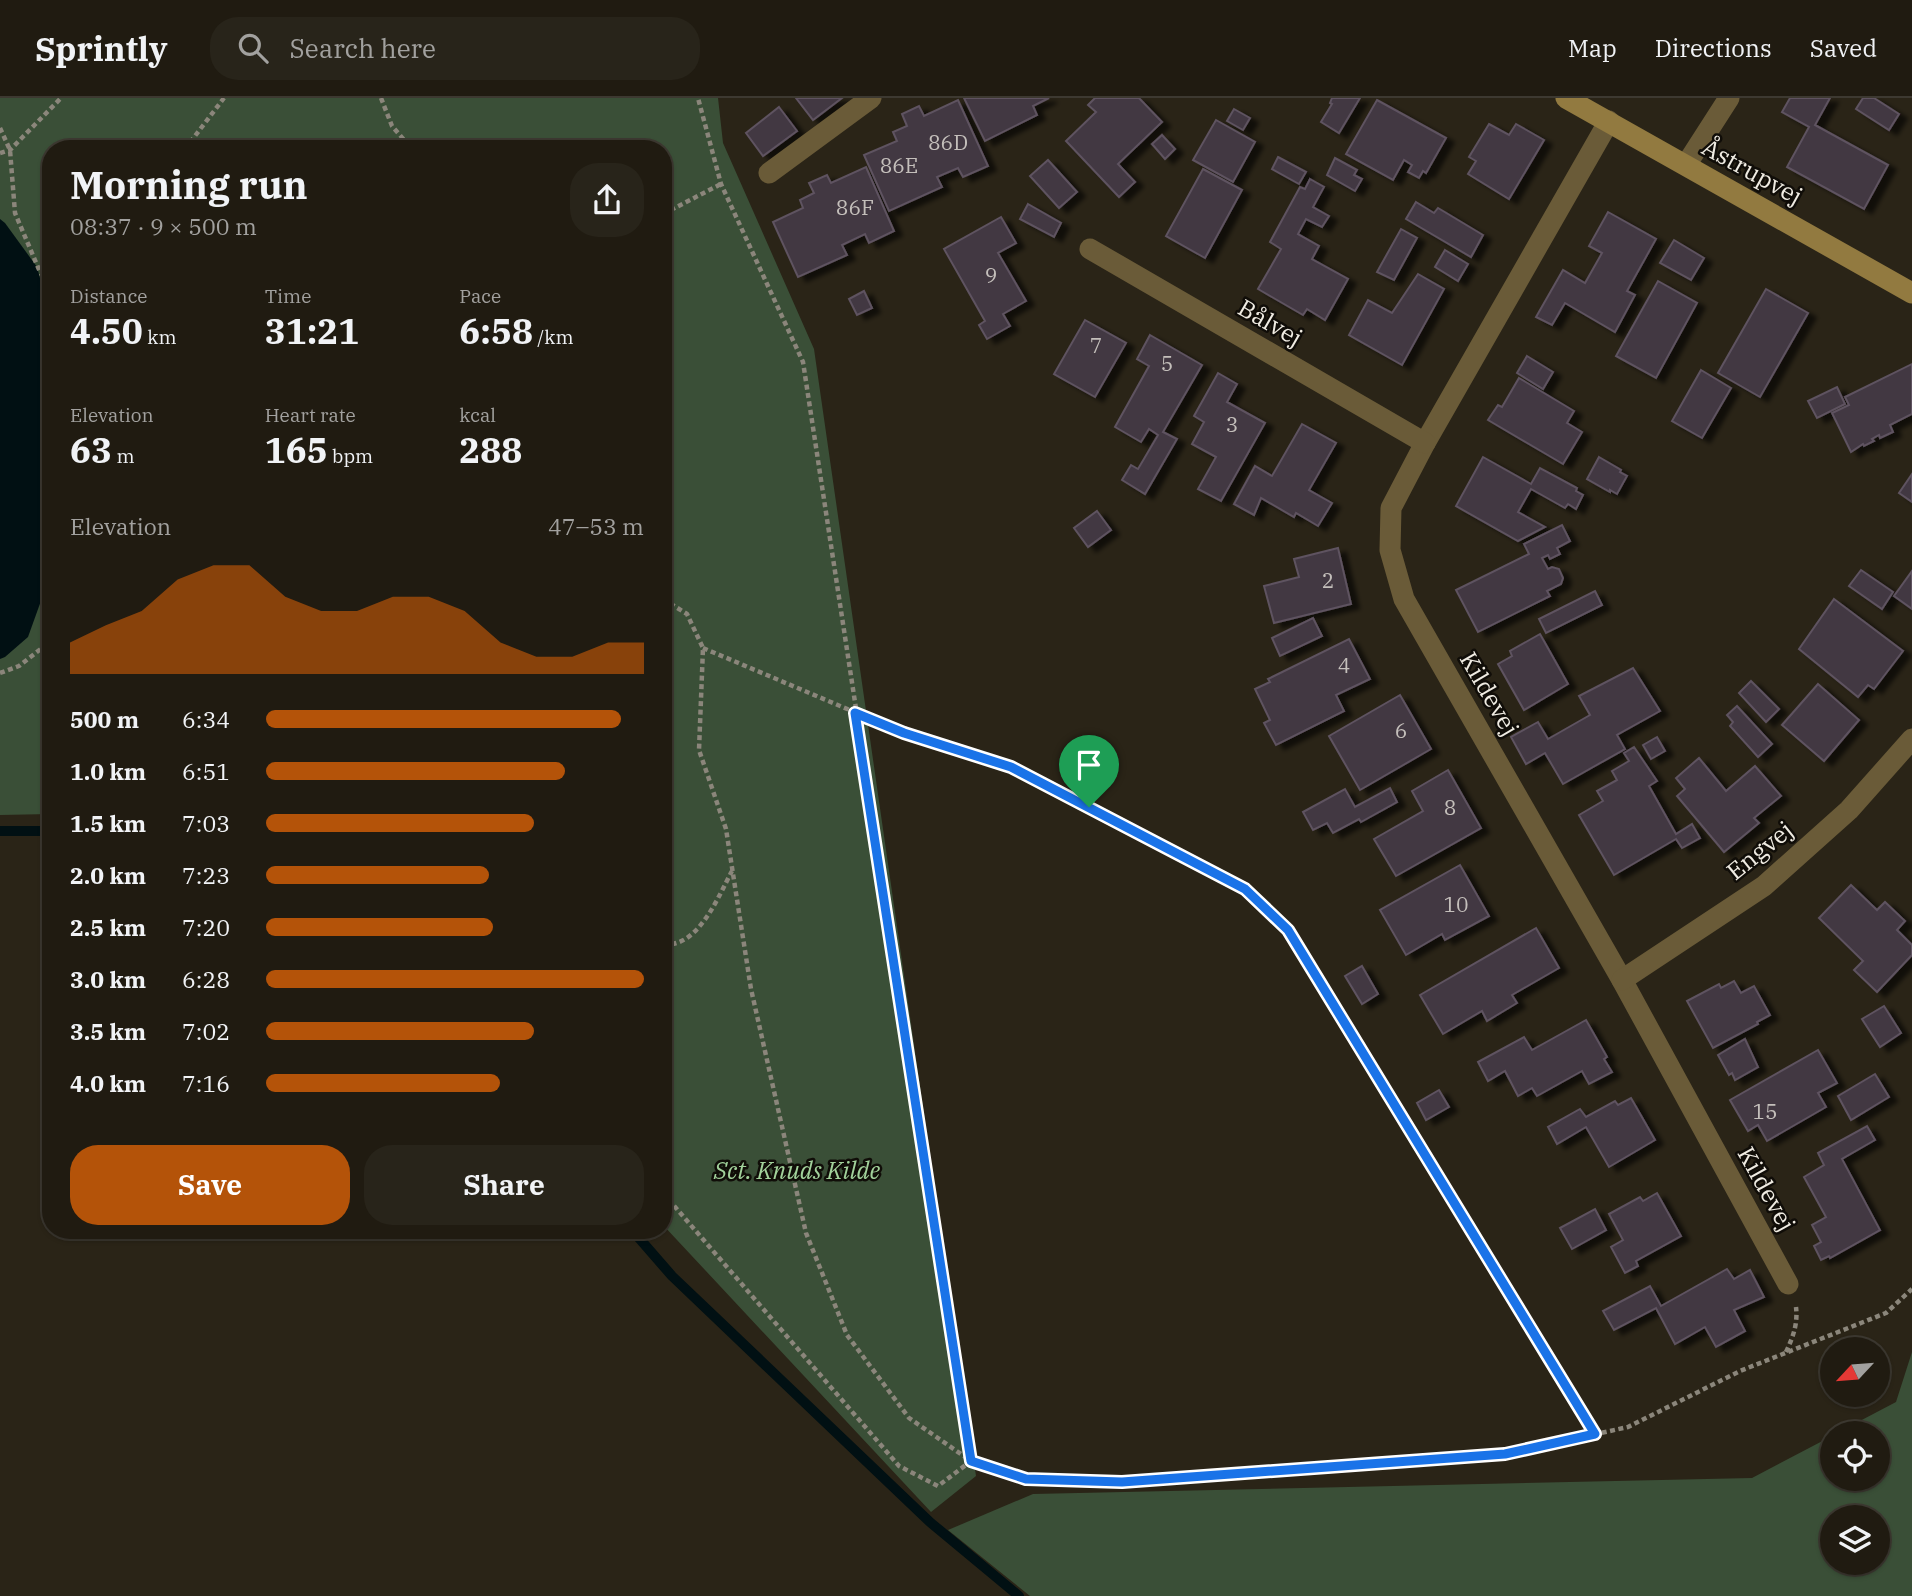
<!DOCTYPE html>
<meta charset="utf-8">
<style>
body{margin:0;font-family:"IBM Plex Serif",serif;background:#28241a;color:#f1f3f6;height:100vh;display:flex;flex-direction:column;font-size:26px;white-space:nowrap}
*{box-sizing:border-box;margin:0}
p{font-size:23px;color:#a2a19f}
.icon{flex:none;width:38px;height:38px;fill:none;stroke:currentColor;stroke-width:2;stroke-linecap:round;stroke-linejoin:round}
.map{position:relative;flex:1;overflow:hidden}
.side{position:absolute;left:42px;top:42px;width:630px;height:1099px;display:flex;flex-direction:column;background:#201b11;border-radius:28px;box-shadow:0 2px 5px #0004,0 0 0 2px #3d3931}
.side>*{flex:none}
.needle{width:46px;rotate:244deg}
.controls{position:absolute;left:1820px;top:1239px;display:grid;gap:14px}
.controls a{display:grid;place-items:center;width:70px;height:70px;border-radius:50%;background:#201b11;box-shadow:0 2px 5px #0004,0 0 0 2px #3d3931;font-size:35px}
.pin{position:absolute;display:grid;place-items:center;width:60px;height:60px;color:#fff;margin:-72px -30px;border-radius:50% 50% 50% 0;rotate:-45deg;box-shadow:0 0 7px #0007}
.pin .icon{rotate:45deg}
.round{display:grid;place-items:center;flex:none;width:74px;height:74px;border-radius:28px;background:#28241a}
.head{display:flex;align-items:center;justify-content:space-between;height:119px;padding:0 28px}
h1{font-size:38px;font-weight:800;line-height:52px}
.stats{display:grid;grid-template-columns:repeat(3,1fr);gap:10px;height:119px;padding:7px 28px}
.stats div{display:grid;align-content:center}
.stats b{font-size:35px;font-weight:800}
.stats small{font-size:19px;font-weight:400}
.stats p{font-size:19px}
.chart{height:196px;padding:14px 28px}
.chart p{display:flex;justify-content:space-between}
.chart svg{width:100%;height:126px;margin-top:7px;fill:#b45309;opacity:.7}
.button{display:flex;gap:14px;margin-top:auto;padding:14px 28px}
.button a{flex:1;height:80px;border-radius:28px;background:#b45309;color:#fff;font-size:28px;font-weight:800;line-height:80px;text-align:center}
.button a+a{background:#28241a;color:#f1f3f6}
ul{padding:0 28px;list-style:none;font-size:23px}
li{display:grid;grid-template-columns:112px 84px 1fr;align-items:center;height:52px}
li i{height:18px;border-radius:9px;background:#b45309}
header{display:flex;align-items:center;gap:42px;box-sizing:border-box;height:98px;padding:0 35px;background:#201b11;border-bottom:2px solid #3d3931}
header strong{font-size:33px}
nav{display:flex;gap:38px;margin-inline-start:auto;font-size:24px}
.search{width:490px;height:63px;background:#28241a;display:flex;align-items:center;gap:18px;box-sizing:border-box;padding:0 24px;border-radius:28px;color:#a2a19f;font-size:26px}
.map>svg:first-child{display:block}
.green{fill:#3a4f37;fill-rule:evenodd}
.water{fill:#011013}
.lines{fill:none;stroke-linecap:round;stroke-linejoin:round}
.stream{stroke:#011013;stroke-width:10}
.building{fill:#423843;stroke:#5e5360;stroke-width:2;filter:url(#shadow)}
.path{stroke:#8b867b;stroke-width:4.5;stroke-dasharray:5 3.5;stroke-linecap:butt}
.street{stroke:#6a5b38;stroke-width:21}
.secondary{stroke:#927a40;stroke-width:21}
.route-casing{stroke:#fff;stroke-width:14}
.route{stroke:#1a73e8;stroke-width:9}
.labels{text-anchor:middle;stroke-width:5;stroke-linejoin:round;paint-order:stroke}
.number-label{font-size:21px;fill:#c4bfbb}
.street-label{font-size:24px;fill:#f0ece3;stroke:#100d08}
.park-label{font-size:24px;font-style:italic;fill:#a2d29b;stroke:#100d08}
</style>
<header>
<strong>Sprintly</strong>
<div class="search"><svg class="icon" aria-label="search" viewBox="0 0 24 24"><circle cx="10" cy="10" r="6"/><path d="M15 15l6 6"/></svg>Search here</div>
<nav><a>Map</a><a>Directions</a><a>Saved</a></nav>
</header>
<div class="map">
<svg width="1912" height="1498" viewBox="0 0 1912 1498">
<defs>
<filter id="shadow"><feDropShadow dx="8" dy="4.5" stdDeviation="2" flood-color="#0009"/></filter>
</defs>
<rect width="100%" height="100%" fill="#2a2417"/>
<g class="green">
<polygon points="0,0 718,0 723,45 814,251 976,1378 931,1414 663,1127 663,51 51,51 51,716 0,717"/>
<path d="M1912,1254V1498H1030L948,1432L1033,1396L1752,1380L1832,1338V1381H1878V1335H1837L1896,1304ZM1878,1419V1465H1832V1419Z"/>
</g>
<polygon class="water" points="0,121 5,125 37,169 51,221 51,369 42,500 28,539 5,559 0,561"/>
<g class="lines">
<g class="stream">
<polyline points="0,733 51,733"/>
<polyline points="632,1132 672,1178 931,1425 1019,1498"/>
</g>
</g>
<g class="building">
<polygon points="796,0 842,0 813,22"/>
<polygon points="964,0 1049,0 1033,8 1037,17 985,43"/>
<polygon points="1095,0 1139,0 1162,24 1118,66 1135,84 1119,99 1066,43 1096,14 1088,7"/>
<polygon points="1332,0 1360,0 1339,35 1321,24 1332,6 1330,5"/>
<polygon points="1790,0 1830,0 1815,27 1888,67 1864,111 1787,69 1809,29 1782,14"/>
<polygon points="1863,0 1874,0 1899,16 1889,32 1856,11"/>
<polygon points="958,2 988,68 963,79 958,70 937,79 942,89 889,113 864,57 897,43 893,34 907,28 902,16 919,8 924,18"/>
<polygon points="1377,2 1446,40 1426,75 1423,73 1419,80 1408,74 1412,67 1404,62 1393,82 1346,56"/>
<polygon points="779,9 797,33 763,58 746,35"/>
<polygon points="1234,11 1250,20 1243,32 1227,23"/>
<polygon points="1216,22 1255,44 1233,84 1193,62"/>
<polygon points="1489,26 1509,37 1516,26 1544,42 1509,101 1468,76 1476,63 1469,59"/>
<polygon points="1162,37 1175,51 1165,61 1152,46"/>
<polygon points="1278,59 1306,74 1299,86 1272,71"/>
<polygon points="1335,60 1357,72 1354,77 1362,81 1355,93 1327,77"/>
<polygon points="1048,62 1077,94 1059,110 1030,78"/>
<polygon points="866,69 894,133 869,145 865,136 842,147 847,157 798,179 773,124 803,110 800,102 814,95 809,85 827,77 831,85"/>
<polygon points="1203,71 1242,92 1205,160 1166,138"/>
<polygon points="1310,81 1324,89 1313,109 1329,118 1322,129 1306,121 1298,136 1319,148 1312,161 1348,181 1325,222 1307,211 1303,217 1258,191 1281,151 1270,144 1300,89 1305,91"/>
<polygon points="1416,104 1434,115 1438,110 1483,137 1471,159 1406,121"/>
<polygon points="1028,106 1061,125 1054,139 1020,121"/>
<polygon points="1608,114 1656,141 1627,193 1635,197 1615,234 1565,205 1552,227 1536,219 1563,172 1585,185 1602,155 1589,148"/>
<polygon points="1001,119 1016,145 998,155 1026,203 1003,216 1010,228 987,241 979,227 985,223 944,151"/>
<polygon points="1401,131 1417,140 1394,182 1377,174"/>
<polygon points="1674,142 1704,160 1691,182 1660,165"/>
<polygon points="1445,152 1468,166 1458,183 1435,169"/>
<polygon points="1418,176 1444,191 1402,267 1349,237 1368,202 1392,215"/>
<polygon points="1658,183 1697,205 1656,280 1616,258"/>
<polygon points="1766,191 1808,215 1760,299 1718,275"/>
<polygon points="864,193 872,210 857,217 849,201"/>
<polygon points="1085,222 1126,245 1095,299 1054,276"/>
<polygon points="1150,237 1202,267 1163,334 1177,341 1145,396 1122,382 1131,367 1138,371 1158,337 1149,331 1141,344 1115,329 1149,268 1137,261"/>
<polygon points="1527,258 1553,274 1543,291 1517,275"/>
<polygon points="1912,266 1912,316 1890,327 1893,334 1880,340 1879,337 1872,341 1874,343 1864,348 1863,346 1851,354 1832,315 1849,307 1845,299"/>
<polygon points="1701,272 1731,290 1702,340 1672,323"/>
<polygon points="1218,275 1237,286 1227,304 1265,325 1221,403 1198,391 1216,359 1192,346 1204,324 1194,318"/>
<polygon points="1519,280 1574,313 1567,325 1582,334 1563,366 1488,322 1498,307 1502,309"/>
<polygon points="1837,289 1845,306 1817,320 1808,303"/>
<polygon points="1302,326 1336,345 1309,392 1332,405 1318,428 1296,415 1294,419 1261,400 1254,417 1234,406 1255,368 1272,378"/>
<polygon points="1483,359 1531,386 1540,370 1577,390 1576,393 1583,397 1576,411 1568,406 1565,410 1531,391 1518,414 1545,429 1518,443 1456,408"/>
<polygon points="1599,359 1621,372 1620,374 1627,378 1617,396 1610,392 1610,394 1587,381"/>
<polygon points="1912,376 1912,404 1899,395"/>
<polygon points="1097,413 1111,432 1088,449 1074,430"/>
<polygon points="1562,427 1570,443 1557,450 1560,456 1550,461 1548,457 1542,460 1548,471 1552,469 1559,471 1563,480 1561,486 1547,493 1550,498 1478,534 1456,492 1529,456 1524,446"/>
<polygon points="1338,450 1351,506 1274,525 1264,488 1299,479 1294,461"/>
<polygon points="1861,472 1893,494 1882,511 1849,488"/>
<polygon points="1912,473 1912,511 1894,498"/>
<polygon points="1595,493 1602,507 1546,535 1539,521"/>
<polygon points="1834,501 1903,553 1874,591 1868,587 1858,599 1799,551"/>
<polygon points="1313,520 1322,538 1280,558 1272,540"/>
<polygon points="1540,536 1568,586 1524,612 1498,566 1512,558 1510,553"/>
<polygon points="1349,541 1370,581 1336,597 1344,613 1276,647 1264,625 1270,622 1255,591 1270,584 1268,581"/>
<polygon points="1633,570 1660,613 1617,637 1625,651 1563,686 1545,655 1526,666 1511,639 1538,624 1548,641 1590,617 1579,598"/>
<polygon points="1751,583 1779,611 1766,624 1739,595"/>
<polygon points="1818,586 1859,622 1824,663 1782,627"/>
<polygon points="1400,597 1431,651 1360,692 1329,638"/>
<polygon points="1737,608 1772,646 1758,659 1730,628 1733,624 1727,617"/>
<polygon points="1657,639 1665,653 1651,661 1643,647"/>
<polygon points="1634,649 1657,683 1649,688 1676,736 1692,726 1700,740 1682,750 1676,741 1614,777 1579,717 1603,703 1597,693 1617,682 1612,673 1629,663 1624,655"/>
<polygon points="1699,660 1726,693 1755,668 1781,698 1754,720 1759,725 1724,754 1677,698 1685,691 1676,680"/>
<polygon points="1448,672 1481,730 1396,778 1374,741 1423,713 1412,693"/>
<polygon points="1390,690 1397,704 1361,724 1359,721 1333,735 1327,725 1313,732 1303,714 1345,691 1355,709"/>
<polygon points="1460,767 1489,818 1445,842 1442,836 1406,857 1380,812"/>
<polygon points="1851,787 1877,812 1885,804 1905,823 1897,832 1912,847 1912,857 1877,894 1854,872 1863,863 1819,820"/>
<polygon points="1536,830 1559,870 1512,897 1517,905 1487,923 1482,913 1443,936 1420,897"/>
<polygon points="1362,868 1378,896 1362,906 1345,878"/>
<polygon points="1734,883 1741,895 1754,888 1770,917 1757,924 1758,926 1713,950 1687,903 1719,886 1721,890"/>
<polygon points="1884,908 1901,935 1880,949 1862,921"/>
<polygon points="1586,922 1607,959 1604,961 1612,974 1589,986 1582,973 1537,998 1532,990 1518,998 1505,973 1488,983 1478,964 1524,939 1532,952"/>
<polygon points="1745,941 1758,969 1735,982 1732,975 1729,977 1718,957"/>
<polygon points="1818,952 1837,985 1818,995 1826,1009 1767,1043 1758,1027 1748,1033 1730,1002"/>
<polygon points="1875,976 1889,999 1851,1022 1838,998"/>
<polygon points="1439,992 1449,1009 1426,1022 1417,1005"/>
<polygon points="1631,1000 1655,1042 1609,1069 1586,1029 1557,1046 1548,1029 1580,1011 1586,1019 1615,1003 1618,1007"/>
<polygon points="1867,1028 1875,1042 1842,1061 1880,1132 1830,1160 1829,1158 1821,1162 1814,1148 1821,1144 1812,1127 1826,1119 1804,1079 1824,1067 1818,1055"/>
<polygon points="1657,1095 1681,1138 1636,1163 1638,1168 1625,1175 1611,1149 1623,1142 1609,1116 1640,1099 1643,1103"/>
<polygon points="1595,1111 1606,1132 1572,1151 1560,1130"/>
<polygon points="1727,1171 1734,1181 1750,1172 1764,1199 1734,1212 1745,1233 1716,1249 1705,1229 1675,1246 1656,1210 1614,1232 1603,1213 1650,1188 1661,1208"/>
</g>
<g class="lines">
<g class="path">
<polyline points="381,0 392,28 412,51"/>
<polyline points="0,30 10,52 15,115 40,174 51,191"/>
<polyline points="185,51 224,0"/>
<polyline points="0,55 10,52 61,0"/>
<polyline points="663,116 721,86"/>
<polyline points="663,501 687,516 703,550 699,652 726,731 751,891 806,1135 847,1237 909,1320 971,1363 1026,1381 1122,1384 1505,1356 1628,1329 1740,1273 1886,1215 1912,1191"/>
<polyline points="703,550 904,635 1011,669 1245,791 1288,832 1595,1336"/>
<polyline points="0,575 19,568 47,546 51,522"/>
<path d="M663,846C698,851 719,797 732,773"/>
<polyline points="663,1095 899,1368 938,1388 971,1363 803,264 721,86 698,0"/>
<path d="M1786,1254C1793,1239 1798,1226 1796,1209"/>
</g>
<g class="street">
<polyline points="1609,23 1425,345 1391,410 1390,452 1404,501 1622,882 1788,1186"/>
<polyline points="1686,67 1729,0"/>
<polyline points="769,75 871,0"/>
<polyline points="1090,151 1425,345"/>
<polyline points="1622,882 1764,788 1849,712 1912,641"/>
</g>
<polyline class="secondary" points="1566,0 1912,195"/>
</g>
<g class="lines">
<defs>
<polygon id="route" points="855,615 904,635 1011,669 1245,791 1288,832 1595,1336 1505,1356 1122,1384 1026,1381 971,1363"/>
</defs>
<use href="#route" class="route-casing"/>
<use href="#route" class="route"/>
</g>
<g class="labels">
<g class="number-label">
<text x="948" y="52">86D</text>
<text x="899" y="75">86E</text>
<text x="855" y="117">86F</text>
<text x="991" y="185">9</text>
<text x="1096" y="255">7</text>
<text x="1167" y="273">5</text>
<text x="1232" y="334">3</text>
<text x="1328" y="490">2</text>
<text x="1344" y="575">4</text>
<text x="1401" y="640">6</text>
<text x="1450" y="717">8</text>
<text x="1456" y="814">10</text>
<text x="1765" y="1021">15</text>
</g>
<g class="street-label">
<text transform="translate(1752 74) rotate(29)" y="8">Åstrupvej</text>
<text transform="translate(1270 225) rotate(30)" y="8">Bålvej</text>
<text transform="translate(1489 596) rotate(60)" y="8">Kildevej</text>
<text transform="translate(1760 753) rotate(-39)" y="8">Engvej</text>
<text transform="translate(1766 1091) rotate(61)" y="8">Kildevej</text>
</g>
<g class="park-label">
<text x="797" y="1081">Sct. Knuds Kilde</text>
</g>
</g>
</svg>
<div class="controls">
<a><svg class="needle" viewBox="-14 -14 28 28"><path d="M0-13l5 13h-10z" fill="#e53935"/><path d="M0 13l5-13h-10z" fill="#a2a19f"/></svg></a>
<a><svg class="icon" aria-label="locate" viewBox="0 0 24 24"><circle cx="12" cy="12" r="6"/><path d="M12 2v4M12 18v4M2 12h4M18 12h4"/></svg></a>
<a><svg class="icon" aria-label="layers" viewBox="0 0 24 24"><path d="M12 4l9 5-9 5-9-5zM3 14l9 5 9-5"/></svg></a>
</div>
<div class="pin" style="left:1089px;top:709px;background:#1e9e55"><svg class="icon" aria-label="arrive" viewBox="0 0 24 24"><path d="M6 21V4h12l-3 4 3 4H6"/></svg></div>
<section class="side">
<div class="head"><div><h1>Morning run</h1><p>08:37 · 9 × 500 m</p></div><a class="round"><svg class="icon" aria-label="share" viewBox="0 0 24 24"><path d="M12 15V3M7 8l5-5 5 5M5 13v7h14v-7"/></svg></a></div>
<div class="stats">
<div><p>Distance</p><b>4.50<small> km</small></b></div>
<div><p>Time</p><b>31:21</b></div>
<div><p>Pace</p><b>6:58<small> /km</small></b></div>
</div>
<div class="stats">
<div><p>Elevation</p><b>63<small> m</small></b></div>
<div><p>Heart rate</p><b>165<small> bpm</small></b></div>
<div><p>kcal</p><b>288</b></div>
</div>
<div class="chart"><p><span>Elevation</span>47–53 m</p>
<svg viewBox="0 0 160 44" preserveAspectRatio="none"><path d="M0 44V33L10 27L20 22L30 11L40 6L50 6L60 17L70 22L80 22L90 17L100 17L110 22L120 33L130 38L140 38L150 33L160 33V44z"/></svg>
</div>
<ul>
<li><b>500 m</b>6:34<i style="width:94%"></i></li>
<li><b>1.0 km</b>6:51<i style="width:79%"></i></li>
<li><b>1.5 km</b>7:03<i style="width:71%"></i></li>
<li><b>2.0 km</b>7:23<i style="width:59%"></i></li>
<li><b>2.5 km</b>7:20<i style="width:60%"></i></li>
<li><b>3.0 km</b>6:28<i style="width:100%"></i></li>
<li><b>3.5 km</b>7:02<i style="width:71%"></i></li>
<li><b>4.0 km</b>7:16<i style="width:62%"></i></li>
</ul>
<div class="button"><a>Save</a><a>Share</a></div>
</section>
</div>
